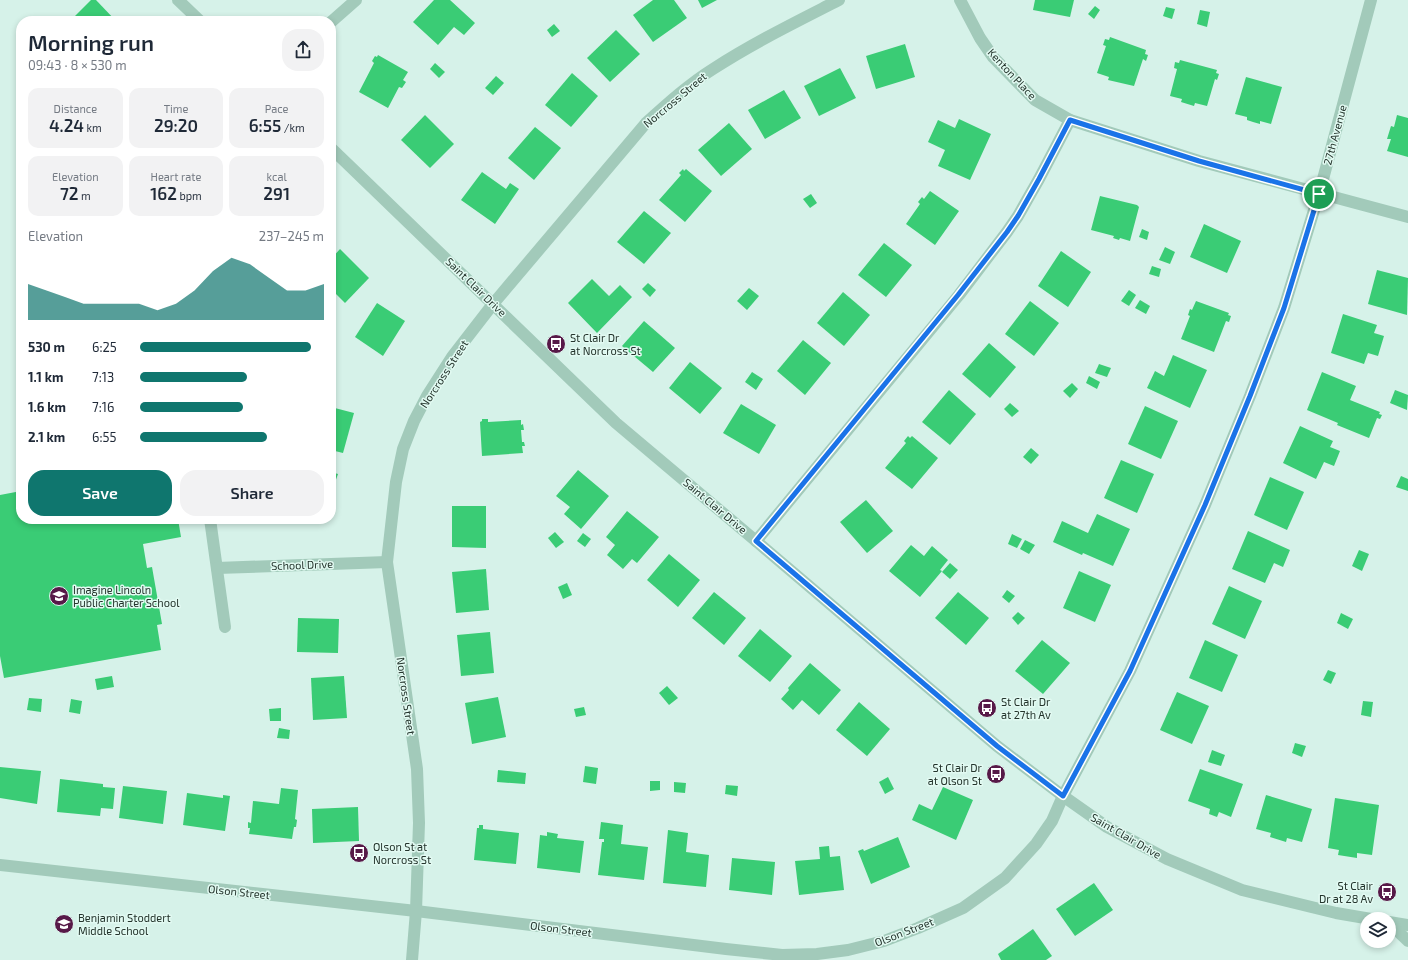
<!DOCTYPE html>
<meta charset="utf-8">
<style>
body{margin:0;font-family:"Exo 2",sans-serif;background:#f2f2f3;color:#1f2937;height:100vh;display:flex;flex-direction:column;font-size:15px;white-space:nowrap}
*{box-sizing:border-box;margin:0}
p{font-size:13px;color:#747a83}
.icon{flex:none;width:22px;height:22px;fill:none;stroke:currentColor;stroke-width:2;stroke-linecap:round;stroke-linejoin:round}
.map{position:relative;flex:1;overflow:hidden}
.drawer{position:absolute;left:16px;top:16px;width:320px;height:508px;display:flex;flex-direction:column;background:#fff;border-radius:16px;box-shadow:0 2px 6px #0003}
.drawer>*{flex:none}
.controls{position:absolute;left:1360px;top:912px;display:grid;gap:8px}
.controls a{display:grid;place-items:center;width:36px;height:36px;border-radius:50%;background:#fff;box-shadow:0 2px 6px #0003;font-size:20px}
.pin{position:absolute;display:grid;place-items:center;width:34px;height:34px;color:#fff;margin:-17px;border:2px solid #fff;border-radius:50%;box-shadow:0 1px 4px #0007}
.round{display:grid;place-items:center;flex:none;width:42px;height:42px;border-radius:16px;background:#f2f2f3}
.head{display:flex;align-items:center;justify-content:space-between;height:68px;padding:0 12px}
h1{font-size:22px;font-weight:600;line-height:30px}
.stats{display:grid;grid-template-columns:repeat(3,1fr);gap:6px;height:68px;padding:4px 12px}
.stats div{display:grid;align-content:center;border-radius:10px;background:#f2f2f3;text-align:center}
.stats b{font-size:17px;font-weight:600}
.stats small{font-size:11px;font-weight:400}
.stats p{font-size:11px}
.chart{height:112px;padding:8px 12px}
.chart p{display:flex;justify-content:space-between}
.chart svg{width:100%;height:72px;margin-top:4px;fill:#0f766e;opacity:.7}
.action{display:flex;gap:8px;margin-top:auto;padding:8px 12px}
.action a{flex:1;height:46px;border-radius:16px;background:#0f766e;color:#fff;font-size:16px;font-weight:600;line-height:46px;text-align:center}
.action a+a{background:#f2f2f3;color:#1f2937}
ul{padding:0 12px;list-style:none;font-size:13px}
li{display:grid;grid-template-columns:64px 48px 1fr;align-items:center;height:30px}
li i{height:10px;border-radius:5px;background:#0f766e}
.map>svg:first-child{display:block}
.building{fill:#3acc75}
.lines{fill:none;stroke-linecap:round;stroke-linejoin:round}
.minor{stroke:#a2caba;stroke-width:12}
.route-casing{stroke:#fff;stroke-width:8}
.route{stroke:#1a73e8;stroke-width:5}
.labels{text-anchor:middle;stroke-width:3;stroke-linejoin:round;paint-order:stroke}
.street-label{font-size:11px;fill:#24342c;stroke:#e2faf2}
.poi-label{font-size:11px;fill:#24342c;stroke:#e2faf2;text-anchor:start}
</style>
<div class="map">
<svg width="1408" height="960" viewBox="0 0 1408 960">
<rect width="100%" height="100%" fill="#d6f2e9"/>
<g class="building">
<polygon points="91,0 96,0 116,21 70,21"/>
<polygon points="434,0 450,0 475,23 464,35 454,27 438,45 413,22"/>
<polygon points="653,0 674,0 687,18 653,42 633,15"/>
<polygon points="698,0 717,0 702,8"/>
<polygon points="1035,0 1074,0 1070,17 1033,10"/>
<polygon points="1095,6 1100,10 1094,19 1088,14"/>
<polygon points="1166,7 1175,9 1172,19 1163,16"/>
<polygon points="1200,10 1210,12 1207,27 1197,24"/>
<polygon points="554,24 560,31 552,37 547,30"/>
<polygon points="616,30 640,54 610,82 587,58"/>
<polygon points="1110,37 1146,50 1145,54 1148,55 1146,61 1143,59 1134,86 1108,80 1109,77 1097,73 1106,46 1103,45 1105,39 1109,40"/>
<polygon points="905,44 915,77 876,89 866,56"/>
<polygon points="378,55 408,72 403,80 406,82 402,88 399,87 388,108 359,92 374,63 372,61 375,56 377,57"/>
<polygon points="1180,60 1217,70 1216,73 1219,74 1217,80 1215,79 1207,106 1195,103 1194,106 1181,102 1182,99 1170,96 1177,69 1174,68 1175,62 1179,63"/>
<polygon points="435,63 445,72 439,78 430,69"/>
<polygon points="840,68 856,98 819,116 804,86"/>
<polygon points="572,73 598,96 571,127 545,105"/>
<polygon points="496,76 504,83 493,95 485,88"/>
<polygon points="1246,77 1282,87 1271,124 1260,121 1260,124 1253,122 1247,120 1247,117 1235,114"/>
<polygon points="784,90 801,118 765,139 748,110"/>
<polygon points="425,115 454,144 430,168 401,140"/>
<polygon points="1397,115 1408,118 1408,157 1387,151 1391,139 1387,139 1391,126 1394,127"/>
<polygon points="959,119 991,134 970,180 938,166 945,150 928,142 938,120 955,128"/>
<polygon points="729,123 752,149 721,176 698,150"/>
<polygon points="535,127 561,148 534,180 508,158"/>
<polygon points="683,169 684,171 686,169 712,191 685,222 659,200 681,175 679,173"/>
<polygon points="482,172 506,189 510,183 519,189 495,224 461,200"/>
<polygon points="930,191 959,211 935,245 906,224 920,204 918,202 922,197 924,199"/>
<polygon points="811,194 817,203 810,208 803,199"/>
<polygon points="1100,196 1137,205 1139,207 1130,241 1120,238 1119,240 1113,238 1114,236 1091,230"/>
<polygon points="644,211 671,233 644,264 617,242"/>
<polygon points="1204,224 1241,241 1227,273 1190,257"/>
<polygon points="1142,229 1149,232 1147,240 1139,237"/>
<polygon points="884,243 912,265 886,297 858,275"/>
<polygon points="1165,247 1175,252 1170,264 1159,260"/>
<polygon points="340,249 369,278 345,303 331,289 331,259"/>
<polygon points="1061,251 1091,272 1068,307 1038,286"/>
<polygon points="1152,266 1161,269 1159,277 1149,274"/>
<polygon points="1377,270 1408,278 1407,315 1368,304"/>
<polygon points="592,279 609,296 620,285 632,297 597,333 568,303"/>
<polygon points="648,283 656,290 650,297 642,289"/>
<polygon points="749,288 759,296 747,310 737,301"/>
<polygon points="1129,290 1136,295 1129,306 1121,301"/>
<polygon points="843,292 870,315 844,346 817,323"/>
<polygon points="1140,300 1150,306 1146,314 1135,308"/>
<polygon points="1030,301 1059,323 1034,356 1005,334"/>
<polygon points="1196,301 1229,313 1228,315 1231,316 1229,322 1226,321 1214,352 1181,339 1190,316 1188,315 1190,309 1192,310"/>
<polygon points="377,303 405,321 383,356 355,337"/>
<polygon points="1343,314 1377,325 1374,333 1384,336 1378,356 1368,353 1364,364 1331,353"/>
<polygon points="644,321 675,348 653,372 622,346"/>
<polygon points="803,340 831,363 805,395 777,371"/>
<polygon points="989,343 1016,367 990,398 962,374"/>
<polygon points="1173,355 1207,370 1190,408 1147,388 1155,371 1164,376"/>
<polygon points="690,362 722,388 700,414 669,388"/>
<polygon points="1099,364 1111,368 1107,377 1095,373"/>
<polygon points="752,372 763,379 756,390 745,382"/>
<polygon points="1322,372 1356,386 1350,400 1380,412 1379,414 1382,415 1380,419 1377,418 1369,438 1337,425 1338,423 1307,410"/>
<polygon points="1089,376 1100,382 1097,389 1086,383"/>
<polygon points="1072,383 1078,389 1070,398 1063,391"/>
<polygon points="949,390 976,414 950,445 922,422"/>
<polygon points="1395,390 1408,395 1407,410 1390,403"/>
<polygon points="1010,403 1019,411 1012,417 1004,409"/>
<polygon points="741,404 776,425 759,454 723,433"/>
<polygon points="1145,406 1178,421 1161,459 1128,444"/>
<polygon points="331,407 354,413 343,453 331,450"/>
<polygon points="482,419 488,419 488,422 521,420 521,425 523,424 524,430 521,430 522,442 524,442 525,446 522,446 523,453 482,456 480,422 482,421"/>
<polygon points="1300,426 1333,441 1330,447 1340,451 1334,466 1324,462 1316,479 1283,463"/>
<polygon points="908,436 910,438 912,436 938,458 912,489 885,468 906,443 904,441"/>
<polygon points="1031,448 1039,455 1031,464 1023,457"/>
<polygon points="1121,460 1154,474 1137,513 1104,498"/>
<polygon points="578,470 609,496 581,529 564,514 570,507 556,496"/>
<polygon points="331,472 338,474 332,491 334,492 331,500"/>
<polygon points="1401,476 1408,479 1408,491 1396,487"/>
<polygon points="1270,477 1304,492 1287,530 1254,515"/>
<polygon points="21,491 21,519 178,519 181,537 143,544 147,568 152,567 162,624 157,625 161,650 4,678 0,656 0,495"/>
<polygon points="866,500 893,531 867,553 840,522"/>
<polygon points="452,506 486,506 486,548 452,547"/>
<polygon points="627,511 659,537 637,563 632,559 623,569 607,555 615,545 606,537"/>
<polygon points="1097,514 1130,529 1113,566 1083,553 1082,555 1053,542 1062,521 1088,533"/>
<polygon points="1248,531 1290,550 1283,567 1274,563 1265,583 1232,569"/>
<polygon points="555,532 564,542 556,548 548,538"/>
<polygon points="583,533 591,539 585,547 577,541"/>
<polygon points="1012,534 1022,539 1017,548 1008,544"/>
<polygon points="1025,540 1035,545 1029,554 1020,549"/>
<polygon points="911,545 924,556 932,546 948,560 940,570 942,571 920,597 889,571"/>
<polygon points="1359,550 1369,554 1362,571 1352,566"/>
<polygon points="669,554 700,580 678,607 647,580"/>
<polygon points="950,563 958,570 950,579 942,572"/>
<polygon points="486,569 489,610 456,613 452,572"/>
<polygon points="1079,571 1111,585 1095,622 1063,608"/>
<polygon points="567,583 572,595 563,599 558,587"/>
<polygon points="1229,586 1262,601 1245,639 1212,624"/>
<polygon points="1007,590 1015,596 1009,603 1002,597"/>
<polygon points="714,592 746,618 724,645 692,618"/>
<polygon points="958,592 989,618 966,645 935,618"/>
<polygon points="1018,612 1025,618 1018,625 1012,618"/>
<polygon points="1341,613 1353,619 1348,629 1337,623"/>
<polygon points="298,618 339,619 338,653 297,652"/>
<polygon points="760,629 792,656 770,682 738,656"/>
<polygon points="490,632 494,673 461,676 457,635"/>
<polygon points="1042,640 1070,663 1043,694 1015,671"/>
<polygon points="1205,640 1238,655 1222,692 1189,678"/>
<polygon points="810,663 841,690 819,715 802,700 793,710 781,699 789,690 788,688"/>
<polygon points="1328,670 1336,673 1331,684 1323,680"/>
<polygon points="112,676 114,687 97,690 95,679"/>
<polygon points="344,676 347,718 313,720 311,678"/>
<polygon points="667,686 678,698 669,705 659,693"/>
<polygon points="1177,692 1209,706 1192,744 1160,730"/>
<polygon points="498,697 506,737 472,744 465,703"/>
<polygon points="29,698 42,699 41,712 27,710"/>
<polygon points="71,699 82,701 80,714 69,712"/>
<polygon points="1363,701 1373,702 1371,717 1361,715"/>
<polygon points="859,702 890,729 867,756 836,730"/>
<polygon points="584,707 586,715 576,717 574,709"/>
<polygon points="281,708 281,721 270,721 269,709"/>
<polygon points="279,728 290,730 289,739 277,738"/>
<polygon points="1295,743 1306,746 1302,757 1292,753"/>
<polygon points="1212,750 1225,755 1221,766 1208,762"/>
<polygon points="585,766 598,768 596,784 583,782"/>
<polygon points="0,767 41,771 37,804 0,798"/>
<polygon points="1200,769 1243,784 1231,817 1219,812 1217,817 1209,814 1210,809 1188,801"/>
<polygon points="498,770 526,773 525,784 497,782"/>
<polygon points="888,777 894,789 885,794 879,782"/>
<polygon points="60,779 103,784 103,787 115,788 113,809 101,808 100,816 57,812"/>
<polygon points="650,781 660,781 660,790 650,791"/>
<polygon points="674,782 686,783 685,793 674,792"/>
<polygon points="726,785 738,786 737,796 725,794"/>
<polygon points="123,786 167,791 163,824 119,818"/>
<polygon points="943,787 973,800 956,840 912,820 919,804 932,810"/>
<polygon points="281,788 298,790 295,819 297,820 296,827 294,827 292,839 249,834 250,828 248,828 248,822 251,823 253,801 279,804"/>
<polygon points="187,793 223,798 223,795 230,796 225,831 183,825"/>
<polygon points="1266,795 1312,809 1302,842 1287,838 1286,842 1270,837 1271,833 1256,829"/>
<polygon points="1335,798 1379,805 1372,855 1357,853 1357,858 1338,855 1339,850 1328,848"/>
<polygon points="358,807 359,841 313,843 312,809"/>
<polygon points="601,822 623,825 621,844 648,847 644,880 598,875 602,842 604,842 604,839 599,839"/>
<polygon points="479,825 483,825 483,829 519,833 516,864 474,860 477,828 479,828"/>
<polygon points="668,830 688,833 686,852 709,855 706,887 663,883"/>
<polygon points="547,832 558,834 557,838 584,841 580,873 537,868 540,835 547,836"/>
<polygon points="898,837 910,867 871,884 858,851 863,849 864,851"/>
<polygon points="829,846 830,857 840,856 844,890 799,895 795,861 820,859 819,847"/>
<polygon points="732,858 775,862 772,895 729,890"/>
<polygon points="1094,883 1113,910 1075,936 1056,909"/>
<polygon points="1033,929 1052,956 1046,960 1001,960 998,954"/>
</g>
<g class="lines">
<g class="minor">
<polyline points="178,0 200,21"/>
<polyline points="960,0 980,38 993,57 1035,100 1070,120 1199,161 1408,217"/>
<polyline points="331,22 356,0"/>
<polyline points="331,148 616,423 756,541 997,746 1063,796 1107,827 1167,859 1242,890 1336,913 1371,919"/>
<polyline points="210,519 225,627"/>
<polyline points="756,541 959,295 1007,232 1018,216 1039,179 1070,120"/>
<polyline points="217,568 387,562"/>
<polyline points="0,865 416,911 726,949 782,955 817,954 848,950 884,941 918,928 963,908 1005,878 1036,844 1052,821 1063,796 1130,671 1205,505 1250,396 1284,308 1319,194 1371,0"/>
<polyline points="1389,922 1408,925"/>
<polyline points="1389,923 1408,941"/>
<path d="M412,960L416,911L419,823L417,769L387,562L396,482L403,449L414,421L427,396L452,357L493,304L646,123C667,104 689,84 713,69C753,43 796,22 839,0"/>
</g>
</g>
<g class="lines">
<defs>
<polygon id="route" points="1070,120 1199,161 1319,194 1284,308 1250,396 1205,505 1130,671 1063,796 997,746 756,541 958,295 1007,232 1018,216 1039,179"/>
</defs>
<use href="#route" class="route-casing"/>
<use href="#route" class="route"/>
</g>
<defs>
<symbol id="bus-disc" viewBox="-11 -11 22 22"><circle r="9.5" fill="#571948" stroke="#e2faf2"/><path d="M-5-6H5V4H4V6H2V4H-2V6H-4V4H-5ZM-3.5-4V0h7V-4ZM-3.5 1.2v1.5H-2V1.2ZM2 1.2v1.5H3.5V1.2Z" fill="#fff"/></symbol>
<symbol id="school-disc" viewBox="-11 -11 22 22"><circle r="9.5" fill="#571948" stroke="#e2faf2"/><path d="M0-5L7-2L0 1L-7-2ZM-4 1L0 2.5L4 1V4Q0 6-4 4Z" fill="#fff"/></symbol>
</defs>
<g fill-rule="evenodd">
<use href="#bus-disc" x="545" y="333" width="22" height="22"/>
<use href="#school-disc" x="48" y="585" width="22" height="22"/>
<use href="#bus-disc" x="976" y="697" width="22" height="22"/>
<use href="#bus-disc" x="985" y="763" width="22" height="22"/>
<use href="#bus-disc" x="348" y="842" width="22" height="22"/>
<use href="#bus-disc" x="1376" y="881" width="22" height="22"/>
<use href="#school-disc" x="53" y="913" width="22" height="22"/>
</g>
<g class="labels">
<g class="street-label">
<text transform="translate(1012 74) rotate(47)" y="4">Kenton Place</text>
<text transform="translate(675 100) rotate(-40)" y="4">Norcross Street</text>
<text transform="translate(1335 135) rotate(-75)" y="4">27th Avenue</text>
<text transform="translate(476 287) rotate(44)" y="4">Saint Clair Drive</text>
<text transform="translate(444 374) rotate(-57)" y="4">Norcross Street</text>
<text transform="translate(715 506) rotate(40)" y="4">Saint Clair Drive</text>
<text transform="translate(302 565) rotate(-2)" y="4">School Drive</text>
<text transform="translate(406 696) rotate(82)" y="4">Norcross Street</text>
<text transform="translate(1126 836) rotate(30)" y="4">Saint Clair Drive</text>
<text transform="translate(239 892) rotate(6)" y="4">Olson Street</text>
<text transform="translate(561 929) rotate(7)" y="4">Olson Street</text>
<text transform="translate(904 932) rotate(-21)" y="4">Olson Street</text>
</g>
<g class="poi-label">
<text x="570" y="342">St Clair Dr<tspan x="570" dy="13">at Norcross St</tspan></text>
<text x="73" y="594">Imagine Lincoln<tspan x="73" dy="13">Public Charter School</tspan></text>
<text x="1001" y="706">St Clair Dr<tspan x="1001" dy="13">at 27th Av</tspan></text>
<text x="982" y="772" text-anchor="end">St Clair Dr<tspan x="982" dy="13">at Olson St</tspan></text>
<text x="373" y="851">Olson St at<tspan x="373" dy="13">Norcross St</tspan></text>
<text x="1373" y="890" text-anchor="end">St Clair<tspan x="1373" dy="13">Dr at 28 Av</tspan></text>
<text x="78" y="922">Benjamin Stoddert<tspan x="78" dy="13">Middle School</tspan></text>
</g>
</g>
</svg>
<div class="controls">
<a><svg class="icon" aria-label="layers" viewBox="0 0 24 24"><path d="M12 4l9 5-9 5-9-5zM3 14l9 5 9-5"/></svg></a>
</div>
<div class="pin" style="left:1319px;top:194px;background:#1e9e55"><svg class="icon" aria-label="arrive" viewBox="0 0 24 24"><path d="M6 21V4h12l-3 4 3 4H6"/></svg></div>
<section class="drawer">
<div class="head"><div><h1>Morning run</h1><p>09:43 · 8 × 530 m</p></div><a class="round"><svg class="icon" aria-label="share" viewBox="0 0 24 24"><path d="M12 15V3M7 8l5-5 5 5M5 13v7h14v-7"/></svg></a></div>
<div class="stats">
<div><p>Distance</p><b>4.24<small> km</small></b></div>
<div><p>Time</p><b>29:20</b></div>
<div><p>Pace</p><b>6:55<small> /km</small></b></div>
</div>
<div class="stats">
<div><p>Elevation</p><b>72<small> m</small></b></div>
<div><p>Heart rate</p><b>162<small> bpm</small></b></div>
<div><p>kcal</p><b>291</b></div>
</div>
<div class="chart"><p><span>Elevation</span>237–245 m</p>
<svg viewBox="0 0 160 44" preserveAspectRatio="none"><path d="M0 44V22L10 26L20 30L30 34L40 34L50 34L60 34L70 38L80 34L90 26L100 14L110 6L120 10L130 18L140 26L150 26L160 22V44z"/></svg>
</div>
<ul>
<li><b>530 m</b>6:25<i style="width:93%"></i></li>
<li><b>1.1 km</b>7:13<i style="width:58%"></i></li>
<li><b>1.6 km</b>7:16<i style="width:56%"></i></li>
<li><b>2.1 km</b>6:55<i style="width:69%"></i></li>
</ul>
<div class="action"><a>Save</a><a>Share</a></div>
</section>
</div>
